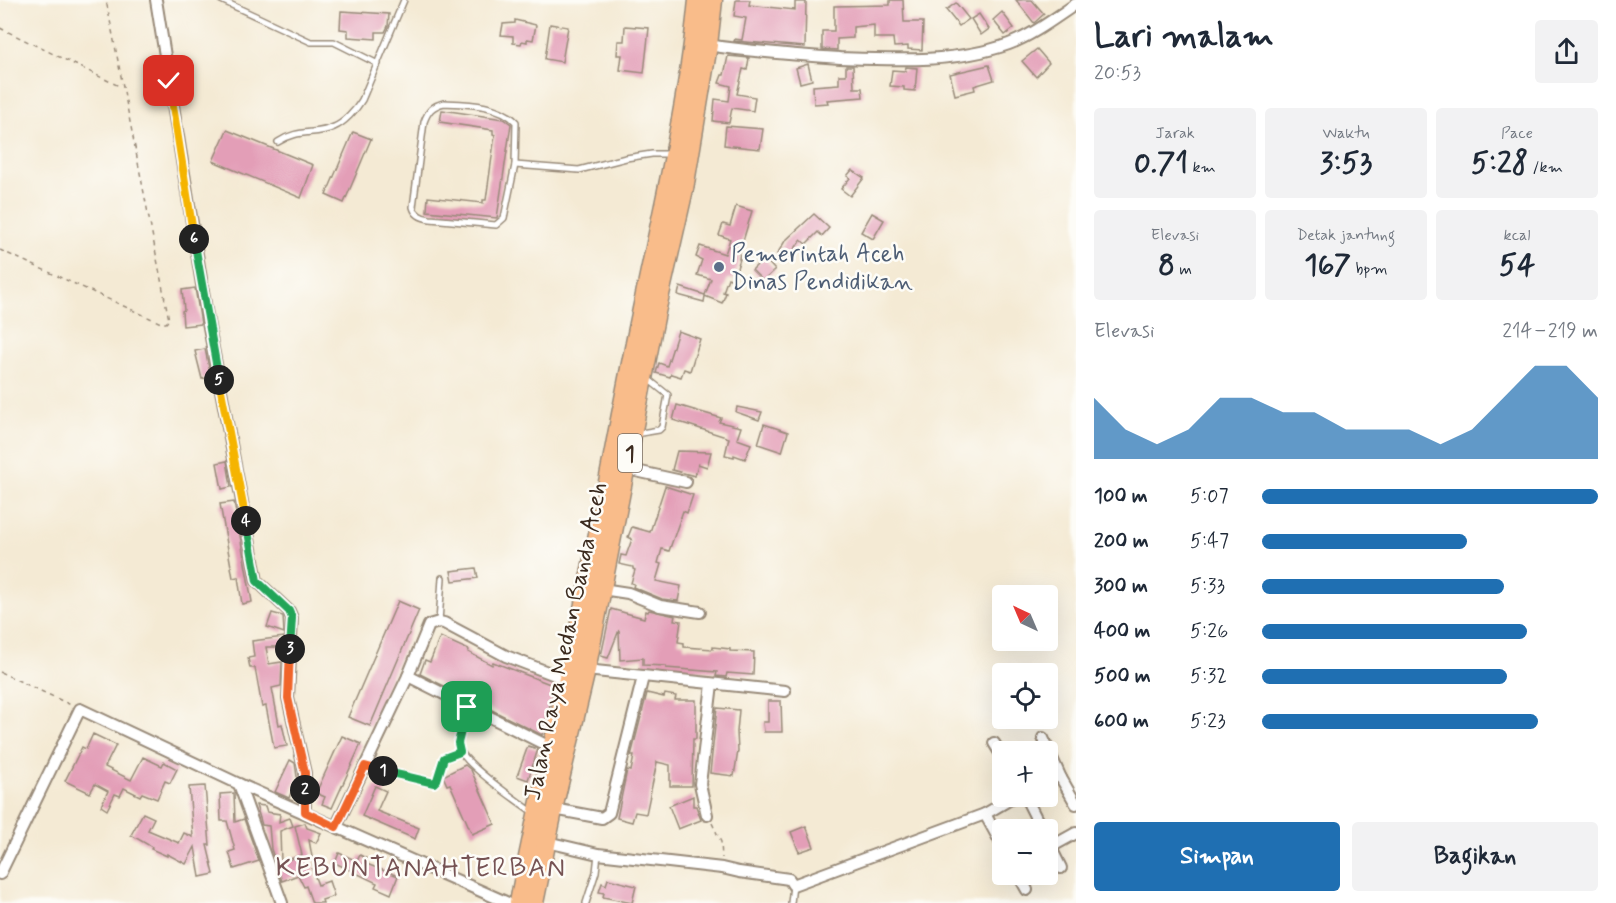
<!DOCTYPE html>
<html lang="id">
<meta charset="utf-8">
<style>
body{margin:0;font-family:Mynerve,sans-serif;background:#f2f2f3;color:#1f2937;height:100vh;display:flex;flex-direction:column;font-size:22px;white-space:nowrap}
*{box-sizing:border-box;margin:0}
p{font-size:20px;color:#747a83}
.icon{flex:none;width:33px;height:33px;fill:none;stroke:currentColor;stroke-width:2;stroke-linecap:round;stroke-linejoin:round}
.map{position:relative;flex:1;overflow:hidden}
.details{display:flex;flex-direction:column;background:#fff;width:540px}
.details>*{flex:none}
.needle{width:39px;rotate:316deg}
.buttons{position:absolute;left:992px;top:585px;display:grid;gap:12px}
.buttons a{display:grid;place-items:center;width:66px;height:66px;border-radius:6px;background:#fff;box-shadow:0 6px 24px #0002;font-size:30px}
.pin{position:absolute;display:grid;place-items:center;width:51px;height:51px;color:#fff;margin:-26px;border-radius:12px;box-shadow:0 3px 9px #0006}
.km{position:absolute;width:30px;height:30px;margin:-15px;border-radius:50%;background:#222;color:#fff;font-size:16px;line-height:30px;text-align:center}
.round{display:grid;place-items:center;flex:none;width:63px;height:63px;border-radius:6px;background:#f2f2f3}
.overview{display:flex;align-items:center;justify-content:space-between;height:102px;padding:0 18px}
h1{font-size:33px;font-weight:700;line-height:45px}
.metrics{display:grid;grid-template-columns:repeat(3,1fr);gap:9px;height:102px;padding:6px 18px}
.metrics div{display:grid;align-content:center;border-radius:6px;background:#f2f2f3;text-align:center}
.metrics b{font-size:30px;font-weight:700}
.metrics small{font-size:16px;font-weight:400}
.metrics p{font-size:16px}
.chart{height:168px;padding:12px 18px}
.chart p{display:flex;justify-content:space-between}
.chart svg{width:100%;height:108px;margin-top:6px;fill:#1f6fb2;opacity:.7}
.action{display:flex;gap:12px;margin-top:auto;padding:12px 18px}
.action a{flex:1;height:69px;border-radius:6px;background:#1f6fb2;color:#fff;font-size:24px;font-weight:700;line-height:69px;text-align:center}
.action a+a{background:#f2f2f3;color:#1f2937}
ul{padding:0 18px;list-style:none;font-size:20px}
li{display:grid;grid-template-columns:96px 72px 1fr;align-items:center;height:45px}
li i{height:15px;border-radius:8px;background:#1f6fb2}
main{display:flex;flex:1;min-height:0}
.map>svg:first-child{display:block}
.building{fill:#e39eb7}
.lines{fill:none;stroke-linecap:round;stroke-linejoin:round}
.lane-casing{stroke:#988a79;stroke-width:8}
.street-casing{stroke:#988a79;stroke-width:14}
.highway-casing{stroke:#988a79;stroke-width:21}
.path{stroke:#988a79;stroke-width:1.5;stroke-dasharray:4.5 4.5;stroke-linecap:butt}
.lane{stroke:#fff;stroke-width:5}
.street{stroke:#fff;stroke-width:10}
.highway{stroke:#f9bc8a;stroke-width:18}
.split-1-casing{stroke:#fff;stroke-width:12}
.split-2-casing{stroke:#fff;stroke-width:12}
.split-3-casing{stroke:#fff;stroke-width:12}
.split-4-casing{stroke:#fff;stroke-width:12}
.split-5-casing{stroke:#fff;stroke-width:12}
.split-6-casing{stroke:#fff;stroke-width:12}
.split-7-casing{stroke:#fff;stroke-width:12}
.split-1{stroke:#22a559;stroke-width:8}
.split-2{stroke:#f0652b;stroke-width:8}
.split-3{stroke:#f0652b;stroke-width:8}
.split-4{stroke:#22a559;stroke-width:8}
.split-5{stroke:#f5b400;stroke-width:8}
.split-6{stroke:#22a559;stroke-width:8}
.split-7{stroke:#f5b400;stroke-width:8}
.service-dot{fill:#5c6f8a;stroke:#fdfcf7;stroke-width:2}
.labels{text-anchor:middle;stroke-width:5;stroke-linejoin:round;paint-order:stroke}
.shield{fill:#fdfcf7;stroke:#75695f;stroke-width:1.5}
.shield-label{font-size:22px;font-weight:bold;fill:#3b2a1e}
.service-label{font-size:24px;fill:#4e5e75;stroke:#fdfcf7;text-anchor:start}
.street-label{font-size:24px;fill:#3b2a1e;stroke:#fdfcf7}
.quarter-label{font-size:27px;letter-spacing:1.5px;fill:#765354;stroke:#fdfcf7}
</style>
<main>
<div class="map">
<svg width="1076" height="903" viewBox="0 0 1076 903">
<rect width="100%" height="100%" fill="#fdfcf7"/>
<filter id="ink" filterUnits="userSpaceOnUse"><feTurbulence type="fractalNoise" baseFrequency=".0167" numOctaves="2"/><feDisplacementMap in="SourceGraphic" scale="12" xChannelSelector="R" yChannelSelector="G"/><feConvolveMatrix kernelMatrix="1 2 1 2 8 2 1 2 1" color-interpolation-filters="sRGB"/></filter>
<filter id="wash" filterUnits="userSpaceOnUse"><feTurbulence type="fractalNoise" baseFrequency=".008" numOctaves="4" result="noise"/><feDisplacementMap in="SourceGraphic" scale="24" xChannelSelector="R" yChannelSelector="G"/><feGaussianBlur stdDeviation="1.35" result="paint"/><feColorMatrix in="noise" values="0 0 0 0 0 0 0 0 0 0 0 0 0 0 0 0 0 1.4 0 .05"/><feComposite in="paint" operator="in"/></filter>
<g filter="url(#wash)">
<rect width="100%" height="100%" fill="#f4ead4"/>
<g id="blocks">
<g class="building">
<polygon points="736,0 750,0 749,5 795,10 795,2 806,2 805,47 734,41 735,39 742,40 746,18 734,16"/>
<polygon points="890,0 903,0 904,22 923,22 922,50 908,49 908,46 894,47 893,38 874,38 874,25 853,27 853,38 837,39 837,50 822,49 822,31 834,31 834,6 890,5"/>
<polygon points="1016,0 1032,0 1044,14 1034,23"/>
<polygon points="956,3 969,19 959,26 946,10"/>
<polygon points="341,11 389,14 388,26 385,32 376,32 376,39 348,37 348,30 340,29"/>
<polygon points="1002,12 1014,28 1005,35 993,20"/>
<polygon points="979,14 989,29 981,35 971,19"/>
<polygon points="515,20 536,25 533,40 527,39 527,42 522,41 521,44 513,43 513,36 501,35 503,24 515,23"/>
<polygon points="550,24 568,27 562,62 545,59"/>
<polygon points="625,26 649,28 644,73 620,70 622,55 617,55 618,41 624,41"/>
<polygon points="1037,49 1049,63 1036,77 1022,61"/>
<polygon points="728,56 749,58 747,70 743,69 737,94 755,97 753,111 732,108 729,123 713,121 715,99 729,101 731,86 719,83 722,75 724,75"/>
<polygon points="808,64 812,80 800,83 796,68"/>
<polygon points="989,65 994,80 974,86 975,90 955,95 950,74"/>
<polygon points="846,66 853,66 854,88 862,88 863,97 827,100 828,103 814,104 813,86 839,84 839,75 846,75"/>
<polygon points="906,67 917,68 915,91 904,90 904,87 890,86 892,70 905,71"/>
<polygon points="442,110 504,119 511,124 497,218 427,211 428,197 483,203 483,200 486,200 495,135 493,134 493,130 440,122"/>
<polygon points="726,126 763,129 760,149 724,145"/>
<polygon points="227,130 313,165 301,198 213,161"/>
<polygon points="353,132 371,139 344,203 326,195"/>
<polygon points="852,170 864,178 850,196 841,189 850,178 847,176"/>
<polygon points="736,206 752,211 740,251 739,259 740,259 733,280 728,278 723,292 726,293 722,303 705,296 704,302 678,295 680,287 705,295 711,279 697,275 702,260 696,257 700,246 725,254 730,239 719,235 723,224 730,226"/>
<polygon points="872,213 884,220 873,239 861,232"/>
<polygon points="814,214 829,228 822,236 818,232 806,244 801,240 786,261 777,254 785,241"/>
<polygon points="764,258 775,270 763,281 752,270"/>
<polygon points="195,288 201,324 183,326 182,311 184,310 182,290"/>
<polygon points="678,331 700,339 690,371 684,369 681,377 671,374 670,377 656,373 659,363 667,366"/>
<polygon points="205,349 211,377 202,379 195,351"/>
<polygon points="677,405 721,418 719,422 741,427 737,439 751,444 745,459 734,455 734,457 725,455 729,438 673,420"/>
<polygon points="737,407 762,412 759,420 736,412"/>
<polygon points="764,424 788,432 782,452 758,444"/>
<polygon points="677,451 711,452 707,467 698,464 695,476 672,470"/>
<polygon points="227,461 231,487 222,489 217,463"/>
<polygon points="665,486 693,495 687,513 683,511 669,551 662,549 658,563 661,564 656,581 681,586 678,601 662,599 633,587 634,584 631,583 635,570 633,569 633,567 619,564 621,555 626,556 632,539 628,537 632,527 650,532"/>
<polygon points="234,502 252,602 242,604 238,577 233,578 220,504"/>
<polygon points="476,568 478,578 453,581 451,571"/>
<polygon points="398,601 419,610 370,726 348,717"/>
<polygon points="611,609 644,618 646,611 648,612 649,610 675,616 674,620 681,621 678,642 684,643 684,647 713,649 713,647 730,649 730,651 754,652 753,675 727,673 726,677 716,676 717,672 666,668 666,666 643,665 643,658 620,660 619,630 608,658 601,656"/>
<polygon points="272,613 283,616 284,633 267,627"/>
<polygon points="284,637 283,647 266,647 269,664 282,662 281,686 272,688 279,725 282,724 287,746 274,748 266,706 262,707 255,668 250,668 248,658 254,657 252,641"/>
<polygon points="440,637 469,650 468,652 492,665 493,662 555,686 542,735 420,674 425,660 430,662"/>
<polygon points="647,693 664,697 665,694 676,696 675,700 696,700 696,739 693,739 692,786 670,786 670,765 657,762 646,814 635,812 632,822 617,818 627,770 631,771 634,756 631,756"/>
<polygon points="768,701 781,701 782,732 764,732 763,722 768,722"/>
<polygon points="717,708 739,710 737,732 738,751 734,776 710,773"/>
<polygon points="93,734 116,745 105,767 131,780 143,757 162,766 164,762 177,769 170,783 165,781 157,799 142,793 140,796 124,788 120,796 115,794 107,810 101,806 108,791 95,784 90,793 65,781 82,747 86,749"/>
<polygon points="342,736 361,744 332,808 322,804 325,797 316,793"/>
<polygon points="528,746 538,749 528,780 517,776"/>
<polygon points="290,760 295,763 297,777 289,798 275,792"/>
<polygon points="465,765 471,770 495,824 472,834 450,784 447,785 443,776"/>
<polygon points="205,786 210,845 207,845 214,874 200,877 195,847 186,864 167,854 167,856 151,849 152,847 131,835 143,813 154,818 148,830 179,843 184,833 193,837 189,787"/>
<polygon points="375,786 386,791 377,811 419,828 415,839 362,816"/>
<polygon points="234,793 235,822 244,819 259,861 234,869 229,852 235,850 227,821 221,821 220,794"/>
<polygon points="693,796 693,806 696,806 701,820 678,829 669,806"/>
<polygon points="256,805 265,806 267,812 280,814 279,822 290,818 293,826 280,831 281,862 302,855 295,826 305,823 307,828 321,833 316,843 309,840 314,868 312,869 318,885 329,881 334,896 322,900 323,903 312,903 306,886 304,887 298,875 282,881 271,849 269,826 262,825"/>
<polygon points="806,826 814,847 799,852 791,832"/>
<polygon points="339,853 357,861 360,855 366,858 364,863 398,876 391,894 375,887 377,883 335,863"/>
<polygon points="608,879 636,886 632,903 603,897 604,893 599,892 602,883 606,885"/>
</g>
</g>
</g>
<g filter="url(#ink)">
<use href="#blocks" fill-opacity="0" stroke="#988a79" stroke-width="1.5"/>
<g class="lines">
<defs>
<g id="lane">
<polyline points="221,0 311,42 334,42 378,64"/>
<path d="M444,103C467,104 499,104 516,122L515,165L504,218L496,225L430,219C422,218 415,215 413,207L424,122C428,111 432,106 444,103Z"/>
<path d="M278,142C299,128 314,136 334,127C344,123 356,110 362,100L404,0"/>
<polyline points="515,165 579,170 626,158 652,154 670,154"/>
<polyline points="635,434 659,430 662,427 668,395 648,379"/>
<polyline points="439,622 442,578"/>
<path d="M467,707C464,718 458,733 458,744C459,762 518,801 534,813"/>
<polyline points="365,766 432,783 437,780 444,758 460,752"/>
<polyline points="586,903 596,872 598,854"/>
<polyline points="791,903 793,885"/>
</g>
<g id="street">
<polyline points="156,0 208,322 257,581 289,611 292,618 288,698 305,773 305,812"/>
<path d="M708,45C752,52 796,55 840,58C896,60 956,63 1009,44C1033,35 1055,18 1076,4"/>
<polyline points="627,469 686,482"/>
<polyline points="602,589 628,593 660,606 700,612"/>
<polyline points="586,670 785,691"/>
<polyline points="408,676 552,748"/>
<polyline points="1043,738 1061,778"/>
<polyline points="994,743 1002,756"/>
<polyline points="1047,780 1055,776 1061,778 1076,804"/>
<polyline points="239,784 282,903"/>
<polyline points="1025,796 1042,830"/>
<polyline points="554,809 602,818 609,813 643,677"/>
<polyline points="985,814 1002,845"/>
<polyline points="707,815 700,784 712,684"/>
<polyline points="336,827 408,676 429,625 439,622 444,623 506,656 568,680"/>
<polyline points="1047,840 1061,868"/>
<polyline points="547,842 598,854 722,868 739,872 789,879 793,885 985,814 1016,796"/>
<polyline points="1047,849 1076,833"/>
<polyline points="0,874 80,709 239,784 508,903"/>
<polyline points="1018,874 1027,890"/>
</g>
<g id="highway">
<path d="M519,903C536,809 561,716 580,623C602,519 620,414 642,309C663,207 688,105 698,0"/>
<polyline points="534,903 556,796 586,670 656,312 684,189 708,45 713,0"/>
</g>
</defs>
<use href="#lane" class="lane-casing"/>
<use href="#street" class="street-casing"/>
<use href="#highway" class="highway-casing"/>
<g class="path">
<polyline points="0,28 121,87"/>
<polyline points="0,250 161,323 166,323 169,320 106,0"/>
<polyline points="0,672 71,705"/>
<polyline points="712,823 721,842 722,858"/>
</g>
<use href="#lane" class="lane"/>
<use href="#street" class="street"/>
<use href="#highway" class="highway"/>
</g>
</g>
<g class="lines" filter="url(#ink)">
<defs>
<polyline id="split-1" points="383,771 434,783 437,780 444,758 460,752 458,743 467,707"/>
<polyline id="split-2" points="305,790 305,812 336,827 365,766 383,771"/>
<polyline id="split-3" points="290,649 288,698 305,773 305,790"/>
<polyline id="split-4" points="246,521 257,581 289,611 292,618 290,649"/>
<polyline id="split-5" points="219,380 246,521"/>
<polyline id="split-6" points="194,239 219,380"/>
<polyline id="split-7" points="169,81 194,239"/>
</defs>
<use href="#split-1" class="split-1-casing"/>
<use href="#split-2" class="split-2-casing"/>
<use href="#split-3" class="split-3-casing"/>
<use href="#split-4" class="split-4-casing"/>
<use href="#split-5" class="split-5-casing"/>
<use href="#split-6" class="split-6-casing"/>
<use href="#split-7" class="split-7-casing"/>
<use href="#split-1" class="split-1"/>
<use href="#split-2" class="split-2"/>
<use href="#split-3" class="split-3"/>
<use href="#split-4" class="split-4"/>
<use href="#split-5" class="split-5"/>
<use href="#split-6" class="split-6"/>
<use href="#split-7" class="split-7"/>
</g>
<circle class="service-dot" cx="719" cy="267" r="6"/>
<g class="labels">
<rect class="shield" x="618" y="434" width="24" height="38" rx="4.5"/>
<g class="shield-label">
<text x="630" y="461">1</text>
</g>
<g class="service-label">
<text x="731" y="261">Pemerintah Aceh<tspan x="731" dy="28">Dinas Pendidikan</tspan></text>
</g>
<g class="street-label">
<text transform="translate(565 641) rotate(-78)" y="8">Jalan Raya Medan Banda Aceh</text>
</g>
<g class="quarter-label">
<text x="421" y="876">KEBUNTANAHTERBAN</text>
</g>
</g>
</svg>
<div class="buttons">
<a><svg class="needle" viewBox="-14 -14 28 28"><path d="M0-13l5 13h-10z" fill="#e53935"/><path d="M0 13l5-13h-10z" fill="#747a83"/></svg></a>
<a><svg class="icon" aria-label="locate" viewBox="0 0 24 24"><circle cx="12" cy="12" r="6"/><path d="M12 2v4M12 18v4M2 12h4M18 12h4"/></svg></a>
<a>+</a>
<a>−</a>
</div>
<div class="pin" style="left:467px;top:707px;background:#1e9e55"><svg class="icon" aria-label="arrive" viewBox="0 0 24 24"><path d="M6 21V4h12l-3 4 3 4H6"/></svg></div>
<div class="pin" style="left:169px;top:81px;background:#d93025"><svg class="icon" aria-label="check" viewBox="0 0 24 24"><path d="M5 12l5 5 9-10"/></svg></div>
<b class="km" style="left:383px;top:771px">1</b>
<b class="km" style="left:305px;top:790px">2</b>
<b class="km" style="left:290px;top:649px">3</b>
<b class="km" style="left:246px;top:521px">4</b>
<b class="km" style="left:219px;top:380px">5</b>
<b class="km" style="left:194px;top:239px">6</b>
</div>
<section class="details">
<div class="overview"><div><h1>Lari malam</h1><p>20:53</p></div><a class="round"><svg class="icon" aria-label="share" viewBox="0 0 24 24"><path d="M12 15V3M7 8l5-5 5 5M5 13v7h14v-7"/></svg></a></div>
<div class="metrics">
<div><p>Jarak</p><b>0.71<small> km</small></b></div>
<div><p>Waktu</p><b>3:53</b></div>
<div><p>Pace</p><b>5:28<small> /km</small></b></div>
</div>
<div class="metrics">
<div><p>Elevasi</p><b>8<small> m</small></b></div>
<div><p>Detak jantung</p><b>167<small> bpm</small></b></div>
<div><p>kcal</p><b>54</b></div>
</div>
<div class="chart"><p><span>Elevasi</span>214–219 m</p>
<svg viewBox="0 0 160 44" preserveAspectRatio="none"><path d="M0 44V19L10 32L20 38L30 32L40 19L50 19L60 25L70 25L80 32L90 32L100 32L110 38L120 32L130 19L140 6L150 6L160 19V44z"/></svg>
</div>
<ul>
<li><b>100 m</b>5:07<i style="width:100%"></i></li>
<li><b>200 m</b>5:47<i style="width:61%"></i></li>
<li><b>300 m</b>5:33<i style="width:72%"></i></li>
<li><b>400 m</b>5:26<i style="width:79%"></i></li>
<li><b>500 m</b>5:32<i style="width:73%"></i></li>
<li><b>600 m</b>5:23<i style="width:82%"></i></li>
</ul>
<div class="action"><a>Simpan</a><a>Bagikan</a></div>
</section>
</main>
